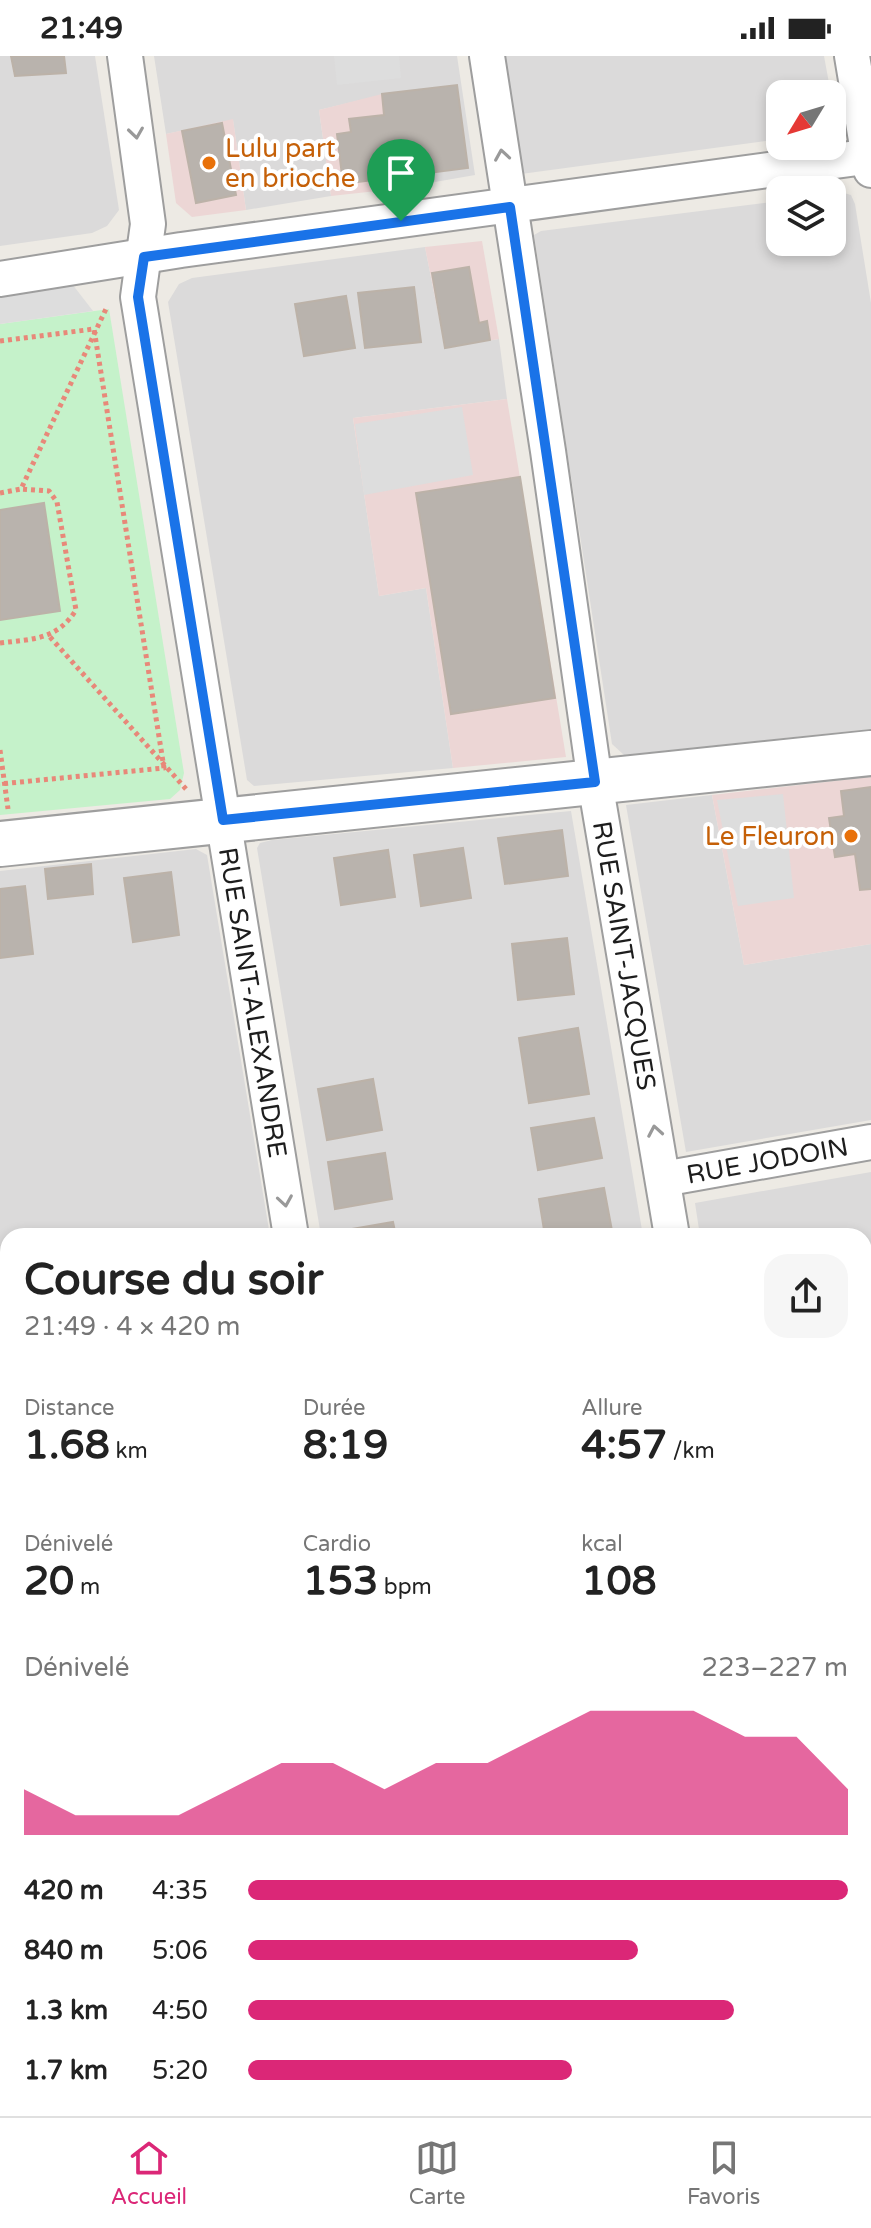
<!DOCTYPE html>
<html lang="fr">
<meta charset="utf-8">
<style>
body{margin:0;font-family:"Varela Round",sans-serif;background:#f6f6f6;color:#222;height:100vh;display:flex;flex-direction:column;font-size:30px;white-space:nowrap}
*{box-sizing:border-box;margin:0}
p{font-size:26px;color:#767676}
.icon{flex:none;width:44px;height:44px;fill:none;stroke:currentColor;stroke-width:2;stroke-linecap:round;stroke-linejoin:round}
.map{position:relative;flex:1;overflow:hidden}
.side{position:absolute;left:0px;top:1172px;width:872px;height:888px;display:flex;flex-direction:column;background:#fff;border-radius:24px 24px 0 0;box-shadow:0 4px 12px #0003}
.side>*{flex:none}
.needle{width:52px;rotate:232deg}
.controls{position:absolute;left:766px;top:24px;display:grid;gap:16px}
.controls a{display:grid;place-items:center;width:80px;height:80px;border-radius:16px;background:#fff;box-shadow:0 4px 12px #0003;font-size:40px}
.pin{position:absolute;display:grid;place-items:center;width:68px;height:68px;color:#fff;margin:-82px -34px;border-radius:50% 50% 50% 0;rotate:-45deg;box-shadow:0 0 8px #0007}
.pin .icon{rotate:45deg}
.round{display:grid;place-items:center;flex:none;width:84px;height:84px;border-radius:24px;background:#f6f6f6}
.head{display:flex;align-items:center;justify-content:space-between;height:136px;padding:0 24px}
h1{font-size:44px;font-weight:800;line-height:60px}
.metrics{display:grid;grid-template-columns:repeat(3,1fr);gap:12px;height:136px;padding:8px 24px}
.metrics div{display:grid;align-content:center}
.metrics b{font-size:40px;font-weight:800}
.metrics small{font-size:22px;font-weight:400}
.metrics p{font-size:22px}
.chart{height:224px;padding:16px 24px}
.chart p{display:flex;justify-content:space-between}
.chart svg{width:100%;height:144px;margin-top:8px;fill:#db2777;opacity:.7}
ul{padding:0 24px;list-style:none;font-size:26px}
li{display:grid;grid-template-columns:128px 96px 1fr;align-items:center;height:60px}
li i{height:20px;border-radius:10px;background:#db2777}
.status{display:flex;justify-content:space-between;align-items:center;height:56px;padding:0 40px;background:#fff;direction:ltr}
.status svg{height:22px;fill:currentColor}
.menu{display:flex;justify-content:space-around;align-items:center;height:112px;border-top:2px solid #e0e0e0;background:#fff;font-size:22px;color:#767676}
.menu a{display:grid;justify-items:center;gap:4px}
.menu .selected{color:#db2777}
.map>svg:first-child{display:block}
.residential{fill:#dbdada}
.commercial{fill:#ecd6d5}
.park{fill:#c5f2ca}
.parking{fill:#ddd}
.building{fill:#b9b3ad;stroke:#bcb2a8;stroke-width:2}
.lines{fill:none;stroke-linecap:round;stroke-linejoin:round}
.minor-casing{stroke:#9e9e9e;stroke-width:38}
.tertiary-casing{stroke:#9e9e9e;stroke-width:48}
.path{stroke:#e88879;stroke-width:5;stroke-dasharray:4 4;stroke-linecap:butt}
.minor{stroke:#fff;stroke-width:34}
.tertiary{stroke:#fff;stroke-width:44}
.oneway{stroke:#999}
.route-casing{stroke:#fff;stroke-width:16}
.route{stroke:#1a73e8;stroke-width:10}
.food-dot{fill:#e8710a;stroke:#fff;stroke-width:3}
.labels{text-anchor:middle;stroke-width:8;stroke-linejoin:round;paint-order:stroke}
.food-label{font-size:26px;fill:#c56008;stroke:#fff;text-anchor:start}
.street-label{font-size:26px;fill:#1d1d1d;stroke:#fff}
</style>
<div class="status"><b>21:49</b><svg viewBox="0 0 49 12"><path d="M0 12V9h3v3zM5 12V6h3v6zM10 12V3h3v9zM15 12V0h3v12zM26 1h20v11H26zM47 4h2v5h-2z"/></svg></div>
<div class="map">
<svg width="871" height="2060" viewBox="0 0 871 2060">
<rect width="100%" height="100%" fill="#edeae4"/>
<g class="residential">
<polygon points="0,0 95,0 119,154 107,170 92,177 0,190"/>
<polygon points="154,0 457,0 475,119 395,133 382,39 319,54 331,140 246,154 233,64 166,78"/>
<polygon points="503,0 824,0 831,38 780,38 780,83 521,118"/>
<polygon points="844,137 851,139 855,148 871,247 871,673 624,699 612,688 534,179 541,175 780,145 780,186 832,186 832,139"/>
<polygon points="425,191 445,292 499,283 507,343 353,362 379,540 426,532 453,712 254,730 247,724 168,246 179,228 192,222"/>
<polygon points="712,739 744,909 871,888 871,1064 686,1096 626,749"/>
<polygon points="571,755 643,1180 321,1180 257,792 260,787 272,784"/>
<polygon points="196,793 207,799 270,1180 8,1180 8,1601 0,1602 0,815"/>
<polygon points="871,1116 871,1461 864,1462 864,1180 700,1180 695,1147"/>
</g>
<g class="commercial">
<polygon points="382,38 395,133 331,140 319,54"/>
<polygon points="233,63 246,154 192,161 176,147 166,78"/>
<polygon points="482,185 499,283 445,292 425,191"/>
<polygon points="507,343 566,701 453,712 426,532 379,540 353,362"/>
<polygon points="871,721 871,888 744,909 712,739"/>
<polygon points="165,2052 404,2052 406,2060 121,2060"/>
<polygon points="462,2052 793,2052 795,2060 463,2060"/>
</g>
<polygon class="park" points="109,253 184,717 180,734 170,743 0,759 0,268"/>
<g class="parking">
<polygon points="334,0 399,0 401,22 337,29"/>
<polygon points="69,224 93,255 0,268 0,234"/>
<polygon points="462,351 473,419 364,439 355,368"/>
<polygon points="783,738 794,842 738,850 717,744"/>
<polygon points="871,1512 871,1651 864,1608 864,1513"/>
</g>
<g class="building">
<polygon points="11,0 64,0 66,17 15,20"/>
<polygon points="457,29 468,112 343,128 337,78 351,76 349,63 384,59 382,38"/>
<polygon points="222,67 236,139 196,147 182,75"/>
<polygon points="469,211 479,267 487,265 490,284 445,292 432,217"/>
<polygon points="414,231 421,286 365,292 358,237"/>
<polygon points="346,240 355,292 304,300 295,248"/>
<polygon points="520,421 555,642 451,658 416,437"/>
<polygon points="44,447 60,555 0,564 0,454"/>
<polygon points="871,731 871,833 860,834 855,798 835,801 829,762 844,760 841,735"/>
<polygon points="562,774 568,820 505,828 498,782"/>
<polygon points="463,792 471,842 421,850 414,799"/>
<polygon points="388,794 395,841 341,849 334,802"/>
<polygon points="91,808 93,838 48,843 45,813"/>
<polygon points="171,816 179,879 133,886 124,822"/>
<polygon points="25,830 33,898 0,902 0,833"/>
<polygon points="567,882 574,938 518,944 512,888"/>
<polygon points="578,972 589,1038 529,1047 519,982"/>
<polygon points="373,1023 382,1074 327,1084 318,1033"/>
<polygon points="594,1062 602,1102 538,1114 531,1072"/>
<polygon points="385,1097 392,1143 335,1153 328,1106"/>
<polygon points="604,1132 613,1180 545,1180 539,1143"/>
<polygon points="393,1166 396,1180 341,1180 340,1175"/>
<polygon points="8,1668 8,1900 0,1857 5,1856 0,1827 0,1670"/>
<polygon points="870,1705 871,1791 864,1793 864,1706"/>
<polygon points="871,1941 871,2060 854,2060 853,2052 864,2052 864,1942"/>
<polygon points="229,2052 266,2052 268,2060 210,2060 209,2055"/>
<polygon points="266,2052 288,2052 289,2060 268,2060"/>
<polygon points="288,2052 340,2052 342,2060 289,2060"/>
<polygon points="340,2052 388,2052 390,2060 342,2060"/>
<polygon points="506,2052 569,2052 571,2060 507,2060"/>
<polygon points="569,2052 612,2052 614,2060 571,2060"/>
<polygon points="612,2052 682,2052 684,2060 614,2060"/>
<polygon points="726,2052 781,2052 782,2060 728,2060"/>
</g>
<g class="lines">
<defs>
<g id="minor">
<path id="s1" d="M125,0L148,168L138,241L291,1180"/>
<path id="s2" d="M487,0L548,395L595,726L672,1180"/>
<polyline points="852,0 871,114"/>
<polyline points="0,223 181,194 871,100"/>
<path id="s3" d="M663,1123L871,1086"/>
<polyline points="864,1492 871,1491"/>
<polyline points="0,1632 8,1630"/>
<polyline points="432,2052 434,2060"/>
<polyline points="812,2052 813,2060"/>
</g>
<g id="tertiary">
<polyline points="0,788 871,697"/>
<polyline points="864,1876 871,1876"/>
<polyline points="0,2049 8,2047"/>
</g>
</defs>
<use href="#minor" class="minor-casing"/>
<use href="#tertiary" class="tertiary-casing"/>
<g class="path">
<polyline points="0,285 94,273 164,712 0,728"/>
<polyline points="0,437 21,433 106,253"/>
<polyline points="50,581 186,733"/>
<path d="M0,587C33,583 57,584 76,554L57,446L49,435L21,433"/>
<polyline points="0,694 8,753"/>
</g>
<use href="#minor" class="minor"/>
<use href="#tertiary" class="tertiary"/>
</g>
<defs><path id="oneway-chevron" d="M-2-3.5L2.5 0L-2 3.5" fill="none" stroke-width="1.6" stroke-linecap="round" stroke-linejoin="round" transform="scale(2)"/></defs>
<g class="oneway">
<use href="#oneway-chevron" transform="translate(136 77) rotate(82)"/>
<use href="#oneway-chevron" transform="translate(502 99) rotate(-99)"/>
<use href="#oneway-chevron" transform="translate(655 1075) rotate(-100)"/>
<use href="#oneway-chevron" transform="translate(285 1145) rotate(81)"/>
</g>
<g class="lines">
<defs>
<polygon id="route" points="510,151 595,726 223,764 138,241 144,201"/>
</defs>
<use href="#route" class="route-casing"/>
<use href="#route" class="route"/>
</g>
<g class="food-dot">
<circle cx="209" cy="107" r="8"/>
<circle cx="851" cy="780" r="8"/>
</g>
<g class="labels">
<g class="food-label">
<text x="225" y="101">Lulu part<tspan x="225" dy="30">en brioche</tspan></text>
<text x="835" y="789" text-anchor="end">Le Fleuron</text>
</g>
<g class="street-label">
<text dy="9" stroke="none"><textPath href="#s2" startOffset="910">RUE SAINT-JACQUES</textPath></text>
<text dy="9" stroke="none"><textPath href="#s1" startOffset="958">RUE SAINT-ALEXANDRE</textPath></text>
<text dy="9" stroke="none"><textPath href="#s3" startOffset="106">RUE JODOIN</textPath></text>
</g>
</g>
</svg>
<div class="controls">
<a><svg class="needle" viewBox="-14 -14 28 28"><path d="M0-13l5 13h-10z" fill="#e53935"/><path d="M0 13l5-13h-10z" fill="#767676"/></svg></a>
<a><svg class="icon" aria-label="layers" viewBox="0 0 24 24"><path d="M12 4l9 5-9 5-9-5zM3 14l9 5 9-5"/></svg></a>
</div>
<div class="pin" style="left:401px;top:165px;background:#1e9e55"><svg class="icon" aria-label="arrive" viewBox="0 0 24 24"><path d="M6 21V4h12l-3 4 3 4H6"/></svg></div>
<section class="side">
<div class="head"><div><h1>Course du soir</h1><p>21:49 · 4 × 420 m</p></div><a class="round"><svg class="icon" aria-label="share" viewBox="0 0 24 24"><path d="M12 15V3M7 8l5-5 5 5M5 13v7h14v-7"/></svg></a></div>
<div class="metrics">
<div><p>Distance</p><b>1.68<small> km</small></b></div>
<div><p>Durée</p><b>8:19</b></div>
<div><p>Allure</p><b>4:57<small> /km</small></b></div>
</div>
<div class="metrics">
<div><p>Dénivelé</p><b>20<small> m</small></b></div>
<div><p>Cardio</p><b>153<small> bpm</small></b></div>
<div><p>kcal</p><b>108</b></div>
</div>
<div class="chart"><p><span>Dénivelé</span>223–227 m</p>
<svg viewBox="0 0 160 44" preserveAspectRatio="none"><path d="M0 44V30L10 38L20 38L30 38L40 30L50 22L60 22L70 30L80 22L90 22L100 14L110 6L120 6L130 6L140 14L150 14L160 30V44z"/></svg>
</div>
<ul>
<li><b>420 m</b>4:35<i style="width:100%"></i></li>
<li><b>840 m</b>5:06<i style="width:65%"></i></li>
<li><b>1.3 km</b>4:50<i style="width:81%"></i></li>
<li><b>1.7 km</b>5:20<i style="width:54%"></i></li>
</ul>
</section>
</div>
<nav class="menu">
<a class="selected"><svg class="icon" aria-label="home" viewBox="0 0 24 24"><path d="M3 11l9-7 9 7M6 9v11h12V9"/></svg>Accueil</a>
<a><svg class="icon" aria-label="map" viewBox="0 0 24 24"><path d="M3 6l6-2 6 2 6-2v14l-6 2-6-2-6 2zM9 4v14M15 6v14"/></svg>Carte</a>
<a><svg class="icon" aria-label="saved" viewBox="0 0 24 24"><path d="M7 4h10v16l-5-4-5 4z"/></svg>Favoris</a>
</nav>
